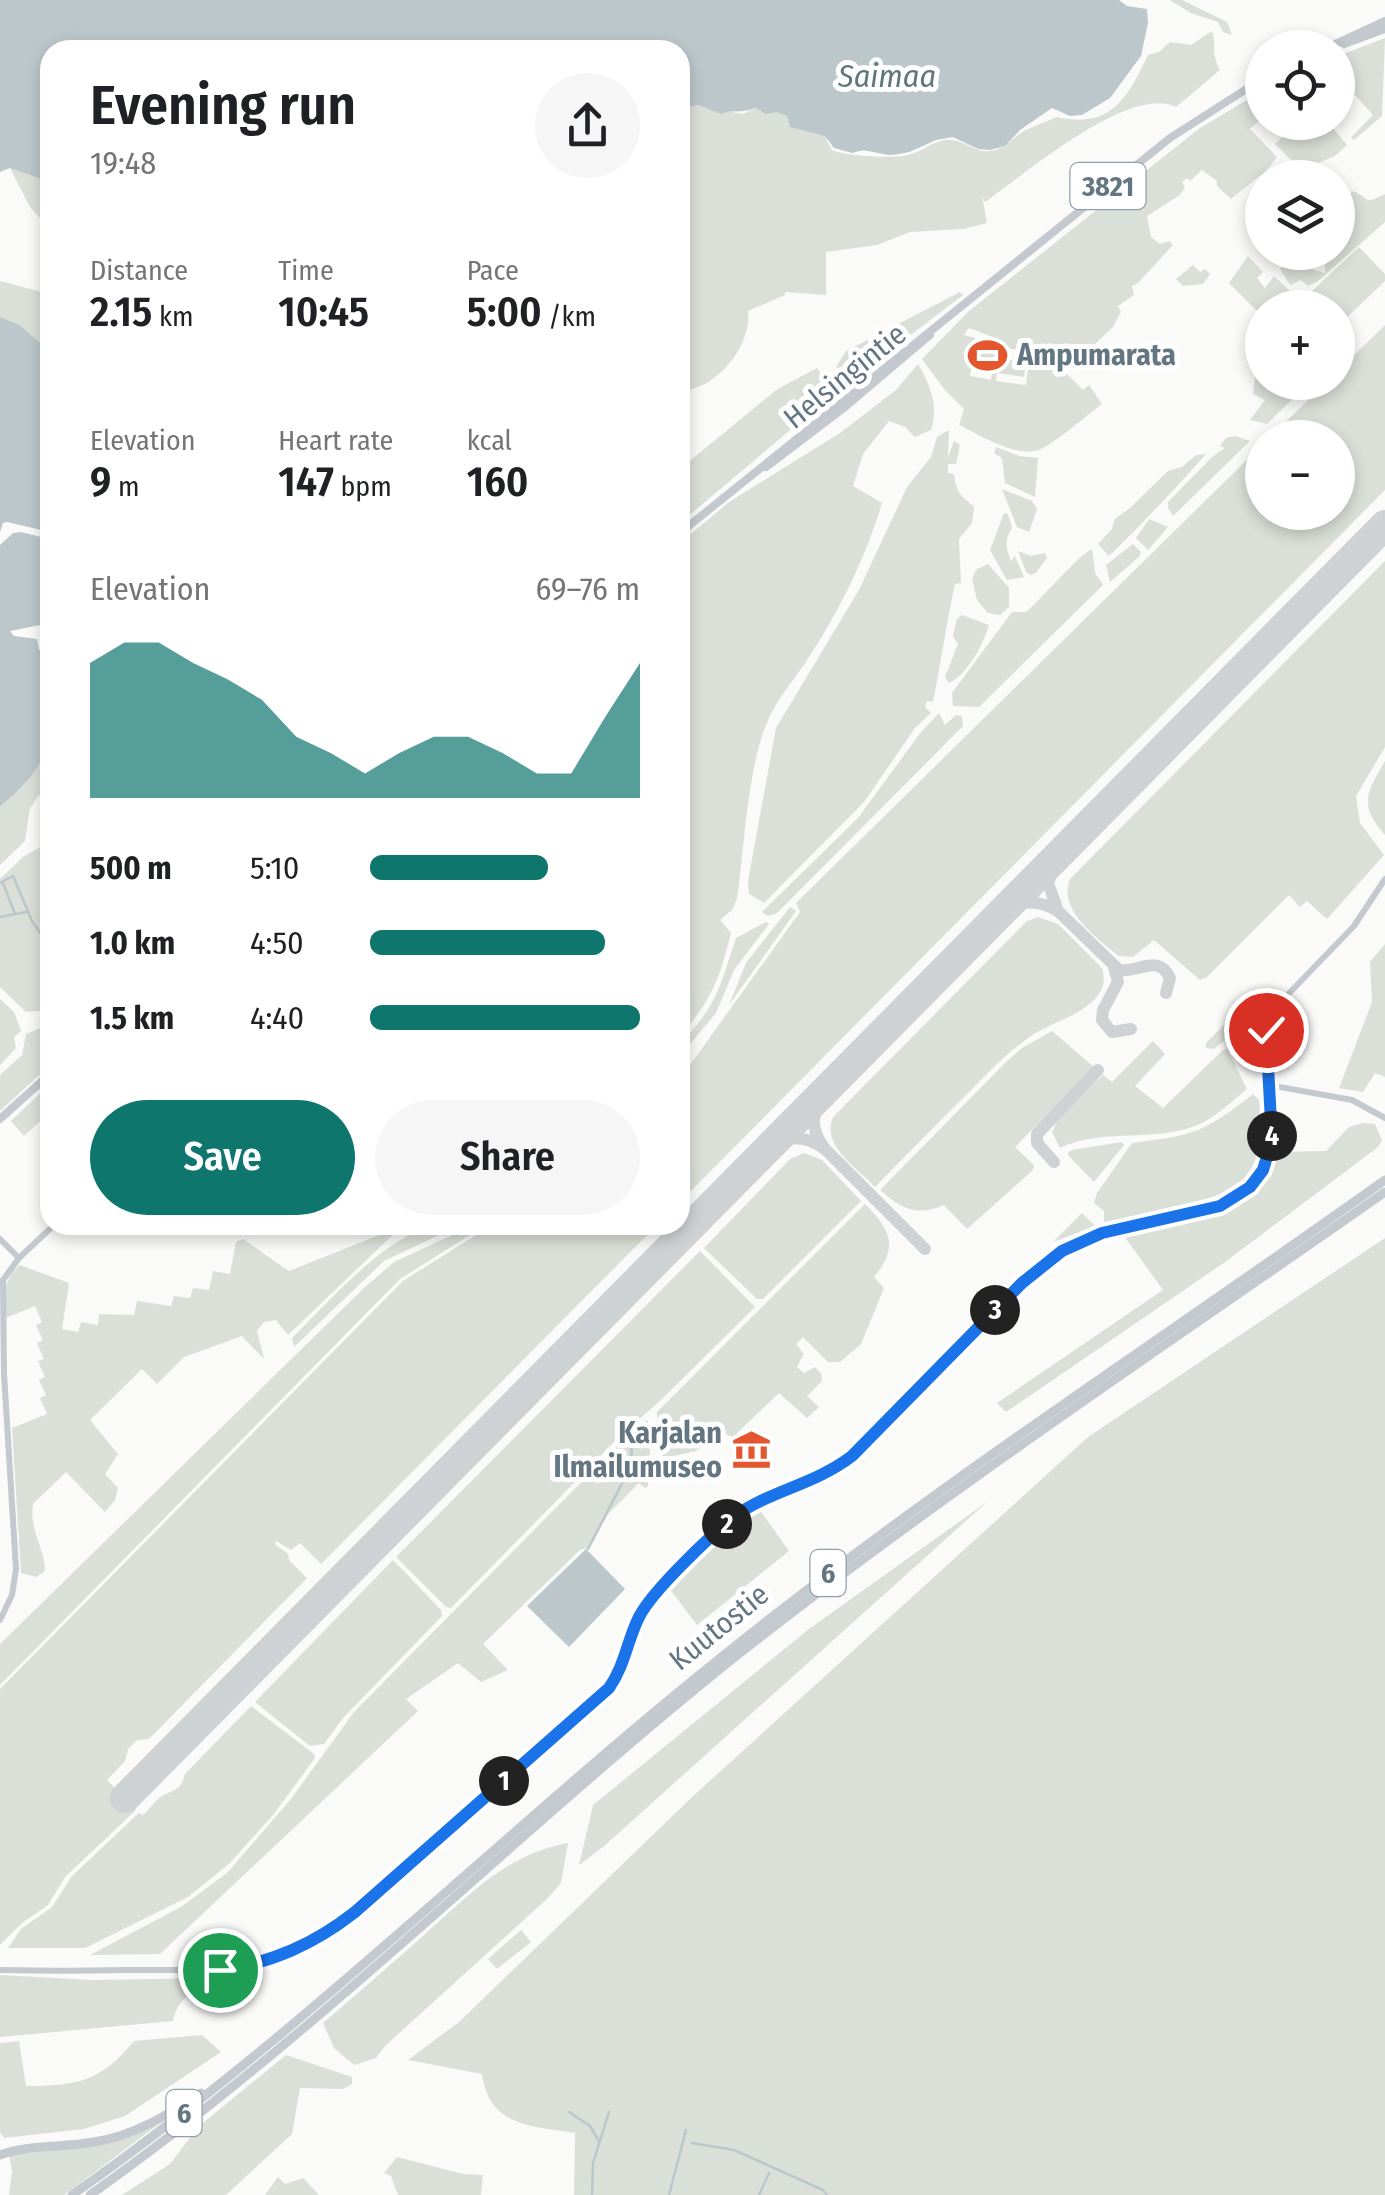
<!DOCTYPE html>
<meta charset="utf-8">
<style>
body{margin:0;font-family:"Fira Sans Condensed",sans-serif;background:#f6f6f6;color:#202124;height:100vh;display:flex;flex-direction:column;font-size:38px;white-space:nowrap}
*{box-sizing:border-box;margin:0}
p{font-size:32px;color:#757577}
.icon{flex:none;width:55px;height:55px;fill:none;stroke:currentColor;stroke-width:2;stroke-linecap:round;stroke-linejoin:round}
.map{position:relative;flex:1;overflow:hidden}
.details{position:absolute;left:40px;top:40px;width:650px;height:1195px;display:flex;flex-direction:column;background:#fff;border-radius:30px;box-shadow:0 5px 15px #0003}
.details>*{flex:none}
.fabs{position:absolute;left:1245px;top:30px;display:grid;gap:20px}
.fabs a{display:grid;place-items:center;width:110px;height:110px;border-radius:50%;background:#fff;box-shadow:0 5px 15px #0003;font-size:50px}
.pin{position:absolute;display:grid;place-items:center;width:85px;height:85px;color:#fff;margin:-42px;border:5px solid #fff;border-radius:50%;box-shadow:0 2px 10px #0007}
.km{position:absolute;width:50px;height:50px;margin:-25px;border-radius:50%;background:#222;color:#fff;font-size:28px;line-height:50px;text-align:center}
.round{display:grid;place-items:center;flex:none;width:105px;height:105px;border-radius:52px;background:#f6f6f6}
.summary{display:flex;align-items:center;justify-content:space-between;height:170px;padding:0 50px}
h1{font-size:55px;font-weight:600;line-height:75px}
.stats{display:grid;grid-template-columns:repeat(3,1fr);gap:15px;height:170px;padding:10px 50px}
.stats div{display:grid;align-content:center}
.stats b{font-size:42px;font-weight:600}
.stats small{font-size:28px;font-weight:400}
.stats p{font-size:28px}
.chart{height:280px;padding:20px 50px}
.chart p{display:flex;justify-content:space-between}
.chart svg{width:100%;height:180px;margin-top:10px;fill:#0f766e;opacity:.7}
.button{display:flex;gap:20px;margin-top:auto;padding:20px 50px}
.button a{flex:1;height:115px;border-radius:60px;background:#0f766e;color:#fff;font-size:40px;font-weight:600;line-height:115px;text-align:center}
.button a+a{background:#f6f6f6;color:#202124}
ul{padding:0 50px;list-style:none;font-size:32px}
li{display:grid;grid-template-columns:160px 120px 1fr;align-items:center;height:75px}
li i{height:25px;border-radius:12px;background:#0f766e}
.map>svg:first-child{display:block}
.green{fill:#dadfd7;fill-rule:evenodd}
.water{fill:#bbc7cb}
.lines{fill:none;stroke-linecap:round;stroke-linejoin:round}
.stream{stroke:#bbc7cb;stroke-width:2.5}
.taxiway{stroke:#ced2d4;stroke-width:12}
.runway{stroke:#ced2d4;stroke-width:30}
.secondary{stroke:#c3c9ce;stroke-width:6}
.primary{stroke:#c3c9ce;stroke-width:8}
.highway{stroke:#c3c9ce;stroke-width:9}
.route-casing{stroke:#fff;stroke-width:20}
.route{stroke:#1a73e8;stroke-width:12}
.labels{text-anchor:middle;stroke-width:10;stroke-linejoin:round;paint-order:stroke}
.shield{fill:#fff;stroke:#939fa8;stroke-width:2.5}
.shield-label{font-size:28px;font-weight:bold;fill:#657683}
.poi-label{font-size:30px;font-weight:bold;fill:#657683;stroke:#fff;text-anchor:start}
.street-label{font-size:30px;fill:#657683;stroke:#fff}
.water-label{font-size:32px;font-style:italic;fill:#60757c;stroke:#fff}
</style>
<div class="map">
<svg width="1385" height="2195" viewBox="0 0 1385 2195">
<rect width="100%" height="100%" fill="#fafaf8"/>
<g class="green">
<polygon points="1170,0 1182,0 1227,22 1232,35 1223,32 1218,22 1191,13"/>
<path d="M1212,31C1217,45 1210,51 1220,70L1176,107C1129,84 1024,175 985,202L982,196L987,223L963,229L910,232L877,245L826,252V295L785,292V295L748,311C751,340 729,371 703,385C696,388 687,390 680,394V109L698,105L720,113L726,111L743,114L756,108L937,139C921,146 908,155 891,155C882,155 875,151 867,151C842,149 844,154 825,137L832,150C844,156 894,159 908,155C923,152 936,138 952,140C968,142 977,155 995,150C1007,147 1011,139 1021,133C1029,127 1045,123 1056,117C1111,129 1127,99 1148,55L1159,52L1170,42L1191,45Z"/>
<polygon points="1385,38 1382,116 1354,140 1351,137 1373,115 1338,76 1338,56"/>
<path d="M1262,91V118L1250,129L1277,157L1266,171L1231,199L1217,186V181L1202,170L1190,181L1187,178L1182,182L1185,187L1180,195L1147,216L1151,237L1160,244L1169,241L1173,245L1138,283L1132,286L1134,295L1118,306L1121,312L1113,327L1065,372L1083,390L1089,385L1102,404C1083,418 1064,436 1043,448C1021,461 980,435 959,425L964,409L944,389L922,359L969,311L1200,128ZM969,328L998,339L982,337L976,371L992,373L991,380L970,376L976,341L975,338L964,335ZM1000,347L1030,352L1026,385L996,381L997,373L1024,377L1026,361L999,359Z"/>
<polygon points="1328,122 1347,145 1335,156 1311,166 1290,159 1275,144 1298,123"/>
<polygon points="10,168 50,182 50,229 30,207"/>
<path d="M1353,191C1371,199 1363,205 1385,194V222L1317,282L1308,286L1301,280L1290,285L1280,269L1296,253L1314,270L1325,273V253L1338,252V207Z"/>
<polygon points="1359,247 1385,274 1385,281 1339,325 1338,308 1322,307 1309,294"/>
<polygon points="1248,256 1263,272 1257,278 1265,288 1274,276 1290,291 1285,303 1289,307 1262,308 1262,331 1261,315 1229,283"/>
<polygon points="1193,265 1200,272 1205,269 1210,274 1203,284 1183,286 1176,279"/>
<polygon points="0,281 42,292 50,300 50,352 20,325 0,317"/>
<polygon points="960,292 963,295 857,376 841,373 836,367 846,351"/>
<polygon points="1385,325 1385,490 680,1202 680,1079 800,912 796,903 1262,445 1262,512 1338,512 1338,438 1270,437 1326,383 1338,382 1338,371"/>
<path d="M918,364C930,385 939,405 931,430L915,437L905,427L889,421L863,454L853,486L882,503C866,557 841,607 811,654C796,678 776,699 766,725C748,768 744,850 737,899L732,910L720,920L731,933C720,978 711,1001 680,1036V543L729,502L840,433L896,390Z"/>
<polygon points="817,368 832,392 827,399 680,523 680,469 776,390"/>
<polygon points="1256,370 1262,370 1262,382 1277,383 1277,394 1283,390 1282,383 1309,383 1267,424 1250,420 1265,400 1253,394"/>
<path d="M949,430L948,458L954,441L960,445L956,464H948V473L954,474C956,491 960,496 974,506L972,523L959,539L961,583L955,584C946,624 941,663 933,702L927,701L925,707L931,713L915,728L864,802L764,903L749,894L748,881L776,728L859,590L907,487L931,457L937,437Z"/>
<polygon points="1235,436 1250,441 1173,516 1168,508 1168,502 1212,457 1225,448 1220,446 1226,438"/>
<polygon points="996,447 1019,456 1038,458 1035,497 1005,483 1002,458 994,453"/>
<path d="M1206,454C1175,489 1142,524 1109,556L1098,544L1112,529L1115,519L1130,508L1168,471L1182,467L1196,455Z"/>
<polygon points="1002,489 1032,501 1037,509 1029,532 1017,527"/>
<path d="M1004,513L1008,514L1012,528C1004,540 1006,548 1011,561L1015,556L1024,577L1007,580L990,550Z"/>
<polygon points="1149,519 1168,527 1148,550 1136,538"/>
<polygon points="1133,544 1141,552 1139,557 1110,582 1106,565"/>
<path d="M1092,549L1095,573L1103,585L979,707L953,706L952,693L1012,612H1026C1042,599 1078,555 1092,549Z"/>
<polygon points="1018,551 1031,556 1045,553 1047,558 1036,573 1031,575 1026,572"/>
<path d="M1385,561V747L1356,796L1360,823L1384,855L1327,919L1307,901L1300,907L1289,895L1207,977L1200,980L1154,940L1133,957L1119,956C1098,939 1057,910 1070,879Z"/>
<polygon points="988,564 1009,588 1009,607 1000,615 988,613 977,600 972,578 977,569"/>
<path d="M962,615L989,625C983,645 967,675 949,683L945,677L958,644L953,636L957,619Z"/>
<polygon points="50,647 50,802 39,795 30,808 25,841 0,865 0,721"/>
<polygon points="939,713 945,725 956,715 962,716 963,726 777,913 768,916 762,912 858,818 921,732"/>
<path d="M1385,761V835C1358,805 1367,792 1385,761Z"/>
<polygon points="50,842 50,1010 26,1012 0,987 0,879 24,856"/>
<polygon points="790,907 796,911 729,1005 746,963"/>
<path d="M1038,917L1058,924L1102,968C1115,1008 1053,1020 1031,1036C1007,1052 988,1073 968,1093C937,1124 906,1155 875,1187C857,1168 819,1144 834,1116L1027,921Z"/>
<path d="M766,922L769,924L734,970L716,1013L680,1056V1044C717,1006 720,986 736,938Z"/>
<polygon points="1385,944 1385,1077 1375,1073 1363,1092 1339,1088 1372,1002 1370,962"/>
<polygon points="0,999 14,1012 21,1031 14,1037 16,1048 0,1065"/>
<polygon points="1235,1022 1237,1030 1214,1049 1206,1048 1206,1043 1226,1023"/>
<polygon points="50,1024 50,1065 0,1111 0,1075 22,1055 26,1034"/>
<path d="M1052,1031L1094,1067L1015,1147L1034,1165L1033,1170L967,1229L944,1205C916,1217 902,1209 880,1190L1007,1061L1022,1048Z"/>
<path d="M1153,1041L1165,1054L1135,1086L1163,1108L1223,1050L1227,1049L1247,1089C1231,1102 1214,1119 1195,1126C1153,1142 1100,1128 1060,1148L1052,1132L1058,1119L1103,1075L1112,1082Z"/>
<polygon points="50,1084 50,1112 24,1136 11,1121"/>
<path d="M1253,1094L1259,1100C1265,1177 1246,1191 1174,1208C1151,1213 1128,1220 1104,1222V1211L1094,1203L1097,1193L1132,1143C1195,1135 1203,1133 1253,1094Z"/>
<polygon points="1363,1123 1375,1124 1382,1140 1378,1147 1225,1262 1006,1412 997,1403 1163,1290 1119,1229 1220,1206 1250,1187 1270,1152 1326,1151 1349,1127"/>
<polygon points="1122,1142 1124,1145 1094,1182 1067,1154 1072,1150"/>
<polygon points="804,1153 822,1160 861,1201 763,1299 757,1299 704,1248 790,1159"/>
<path d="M865,1204C891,1230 899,1247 874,1277L884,1288L861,1344L840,1362H828L803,1337L796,1344L804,1354L797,1367L804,1373L815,1367L821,1373L822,1381L807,1396L819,1407L807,1418L779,1393L733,1437L723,1433L696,1451L664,1458L658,1452L657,1412Z"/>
<polygon points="1082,1213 1095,1226 1053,1242"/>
<path d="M429,1225H460L384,1261L294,1347L292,1338C335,1296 373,1249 429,1225Z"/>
<polygon points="474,1225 486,1225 400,1279 0,1685 0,1644 364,1288 394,1262"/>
<polygon points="492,1225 657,1225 321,1564 300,1543 291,1550 276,1541 275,1544 288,1554 289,1560 307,1578 149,1739 137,1740 128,1749 125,1761 107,1780 136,1810 65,1877 48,1905 22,1923 0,1945 0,1689 403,1281"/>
<path d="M402,1226L288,1335L276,1320L264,1322L257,1331L264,1359L242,1336L184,1357L157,1384L142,1369L90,1420L118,1454L105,1474L118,1488L115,1500L105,1512L66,1472L33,1504C29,1532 45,1547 45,1571L36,1577L21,1573L12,1428L47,1414L40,1398L46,1395L39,1380L45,1377L38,1361L44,1359L37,1343L43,1340L36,1325L42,1322L35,1306L3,1319C5,1298 2,1278 20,1265L69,1283L62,1329L78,1332L81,1322L98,1325L99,1314L134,1315L137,1301L171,1306L174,1296L190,1298L193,1288L209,1290L213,1271L230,1274L236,1242L243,1239L289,1271Z"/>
<path d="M1385,1238V2195H574L575,2133C532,2126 489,2127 482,2074L408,2060L459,2022L690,1799L1088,1437Z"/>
<polygon points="700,1251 755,1307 660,1401 623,1433 451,1608 446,1607 396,1557"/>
<polygon points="647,1420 651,1427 648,1486 645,1488 639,1483 609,1513 587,1548 580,1550 483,1644 508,1670 481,1682 458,1663 406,1699 418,1711 160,1954 90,1955 181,1907 227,1873 291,1799 354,1712 627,1436"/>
<polygon points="987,1502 603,1847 579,1865 593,1805 809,1629"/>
<polygon points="759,1509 789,1551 697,1625 669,1588 736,1521"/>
<polygon points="393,1560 441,1610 442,1616 343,1718 324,1744 310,1746 255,1702"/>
<path d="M251,1706L314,1754L315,1758L273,1815L229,1864L188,1897L85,1948H8L21,1929L52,1907L72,1876L139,1813L143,1815C149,1810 155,1800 162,1796C175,1789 181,1791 185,1774Z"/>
<path d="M568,1843L561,1883L548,1898L385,2046L376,2058L354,2065L334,2048L323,2023C356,1995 389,1966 422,1937C467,1897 506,1854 568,1843Z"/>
<polygon points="521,1930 531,1942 497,1969 488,1959"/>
<path d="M0,1975L92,1980L212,1978V1986C192,1989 177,2000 173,2021L0,2037Z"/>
<path d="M202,2035L221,2052L125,2116L84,2129L4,2138L0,2132V2043L19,2041L26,2086C76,2086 101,2082 134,2041Z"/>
<polygon points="286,2055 352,2077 352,2084 343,2089 300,2088 292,2134 226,2195 122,2195 170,2164 198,2127"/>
<polygon points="167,2118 64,2195 9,2195 12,2171 9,2155 90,2146"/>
<polygon points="397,2157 463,2174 483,2175 481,2195 398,2195 391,2176 384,2173"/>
<polygon points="278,2177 285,2184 303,2178 319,2195 265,2195"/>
</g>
<g class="water">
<path d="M0,0H1119L1127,6L1147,9L1148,23L1141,56L1110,98L1082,115L1070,116L1052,108L1020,130L1005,146L990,150L978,149L953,137L936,140L909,152L890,155L863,150L852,153L834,148L825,136L790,127L787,116L777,112L766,114L756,108C741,114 730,109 721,114L698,105L680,109V50H50V182L10,168L0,172Z"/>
<polygon points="0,317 20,325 50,352 50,532 7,522 3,523 0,532"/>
<path d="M21,532L49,539L50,623L10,631L14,636L37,639L39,650L50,647C50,722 65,755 0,806V545L13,533Z"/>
<polygon points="586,1549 625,1589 569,1647 527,1606"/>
</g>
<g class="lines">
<g class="stream">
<polyline points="0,883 13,876 32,921 50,947"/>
<polyline points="3,883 15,914"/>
<polyline points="0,917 26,912"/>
<polyline points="588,1549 632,1464 631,1438"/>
<polyline points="569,2112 590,2126 599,2141"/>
<polyline points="692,2143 734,2150 823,2190 827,2195"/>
<polyline points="592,2195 593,2163 609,2112"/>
<polyline points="669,2195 686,2130"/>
<polyline points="759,2195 769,2173"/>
</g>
<g class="taxiway">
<path d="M1058,911L1119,970C1140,973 1158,953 1170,978L1166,993"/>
<path d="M1001,913C1020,900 1038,899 1058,911L1048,883L1058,855"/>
<polyline points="1114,967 1118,982 1103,1010 1102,1020 1112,1032 1131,1029"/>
<polyline points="825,1149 925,1249"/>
<path d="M766,1150C786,1134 805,1135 825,1149C808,1127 812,1110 827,1088"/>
<polyline points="1054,1162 1037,1143 1037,1134 1098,1070"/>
</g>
<polyline class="runway" points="125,1798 1385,525"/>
<g class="secondary">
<polyline points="1269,1085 1352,1100 1385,1118"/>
<polyline points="0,1239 19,1258"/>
<polyline points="0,1620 12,1595 16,1569 4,1374 3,1280 19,1258 54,1225"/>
<path d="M0,1970C42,1971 83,1971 125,1970C207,1970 272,1973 342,1923L609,1688C625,1666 627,1641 639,1617C653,1591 711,1535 735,1516C769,1490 815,1485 852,1455L1022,1283L1062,1251L1102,1233L1220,1206L1250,1187L1263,1170L1272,1140L1266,1030L1269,1014L1354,926L1385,879"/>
</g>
<g class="primary">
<polyline points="1344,44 1385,29"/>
<polyline points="1327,48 1385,21"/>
<polyline points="766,467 845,407 930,335"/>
<polyline points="680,533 1170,138 1262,79"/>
<polyline points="0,1119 50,1074"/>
</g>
<g class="highway">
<path d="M0,2155C30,2144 62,2148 94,2142C133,2136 168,2115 201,2093"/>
<path d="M72,2195C307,2031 510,1825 734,1647C943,1480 1168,1335 1385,1180"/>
<path d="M90,2195C319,2033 516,1832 735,1657C944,1492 1167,1345 1385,1192"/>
</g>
</g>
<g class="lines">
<defs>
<path id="route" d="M220,1970C272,1963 314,1944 355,1912L609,1688C625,1665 627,1641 639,1617C652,1591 711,1535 735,1516C769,1491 814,1485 852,1456L1022,1283L1062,1251L1102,1233L1220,1206L1250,1187L1263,1170L1272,1140L1266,1030"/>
</defs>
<use href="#route" class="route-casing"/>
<use href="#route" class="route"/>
</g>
<defs>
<symbol id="stadium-bare" viewBox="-9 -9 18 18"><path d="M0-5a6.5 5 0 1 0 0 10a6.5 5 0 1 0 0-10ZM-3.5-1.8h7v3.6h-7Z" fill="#e4572e" stroke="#fff" stroke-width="2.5" paint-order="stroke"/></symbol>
<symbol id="museum-bare" viewBox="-9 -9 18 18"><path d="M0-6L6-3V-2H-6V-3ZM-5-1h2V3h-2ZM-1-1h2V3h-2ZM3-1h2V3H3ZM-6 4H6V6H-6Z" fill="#e4572e" stroke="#fff" stroke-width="2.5" paint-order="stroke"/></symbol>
</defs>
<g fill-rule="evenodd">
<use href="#stadium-bare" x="960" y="328" width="55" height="55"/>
<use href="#museum-bare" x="724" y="1422" width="55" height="55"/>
</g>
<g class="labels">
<g class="shield">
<rect x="1070.5" y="163" width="75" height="46" rx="8"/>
<rect x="810.5" y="1550" width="35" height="46" rx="8"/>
<rect x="166.5" y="2090" width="35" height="46" rx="8"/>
</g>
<g class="shield-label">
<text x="1108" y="196">3821</text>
<text x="828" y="1583">6</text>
<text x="184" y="2123">6</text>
</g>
<g class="poi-label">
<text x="1017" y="365">Ampumarata</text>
<text x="722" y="1443" text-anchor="end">Karjalan<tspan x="722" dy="34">Ilmailumuseo</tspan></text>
</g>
<g class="street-label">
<text transform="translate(845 376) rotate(-39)" y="10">Helsingintie</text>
<text transform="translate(719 1627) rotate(-39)" y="10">Kuutostie</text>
</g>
<g class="water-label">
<text x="887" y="87">Saimaa</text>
</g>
</g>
</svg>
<div class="fabs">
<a><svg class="icon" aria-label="locate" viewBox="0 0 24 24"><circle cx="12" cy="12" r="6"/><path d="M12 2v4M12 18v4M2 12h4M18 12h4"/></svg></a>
<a><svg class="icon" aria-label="layers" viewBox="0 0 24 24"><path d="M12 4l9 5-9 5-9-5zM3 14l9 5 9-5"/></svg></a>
<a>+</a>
<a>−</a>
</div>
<div class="pin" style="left:220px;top:1970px;background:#1e9e55"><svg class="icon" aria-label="arrive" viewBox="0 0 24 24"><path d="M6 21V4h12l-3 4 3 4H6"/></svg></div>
<div class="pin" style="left:1266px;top:1030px;background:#d93025"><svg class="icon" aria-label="check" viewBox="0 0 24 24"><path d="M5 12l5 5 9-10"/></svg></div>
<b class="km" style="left:504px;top:1781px">1</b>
<b class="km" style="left:727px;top:1524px">2</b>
<b class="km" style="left:995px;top:1310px">3</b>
<b class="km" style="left:1272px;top:1136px">4</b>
<section class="details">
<div class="summary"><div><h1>Evening run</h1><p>19:48</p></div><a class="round"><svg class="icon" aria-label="share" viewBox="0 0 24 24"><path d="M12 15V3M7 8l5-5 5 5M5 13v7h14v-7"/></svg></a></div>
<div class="stats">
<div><p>Distance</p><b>2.15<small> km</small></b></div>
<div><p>Time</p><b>10:45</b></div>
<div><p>Pace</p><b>5:00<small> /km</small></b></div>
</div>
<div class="stats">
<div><p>Elevation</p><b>9<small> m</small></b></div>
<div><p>Heart rate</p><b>147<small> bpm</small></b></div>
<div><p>kcal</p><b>160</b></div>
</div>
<div class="chart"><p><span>Elevation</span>69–76 m</p>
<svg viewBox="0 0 160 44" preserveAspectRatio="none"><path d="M0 44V11L10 6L20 6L30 11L40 15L50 20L60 29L70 33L80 38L90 33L100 29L110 29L120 33L130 38L140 38L150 24L160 11V44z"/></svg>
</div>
<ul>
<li><b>500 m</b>5:10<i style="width:66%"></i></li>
<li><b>1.0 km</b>4:50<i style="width:87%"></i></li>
<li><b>1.5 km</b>4:40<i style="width:100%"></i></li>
</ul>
<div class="button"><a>Save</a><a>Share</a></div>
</section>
</div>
